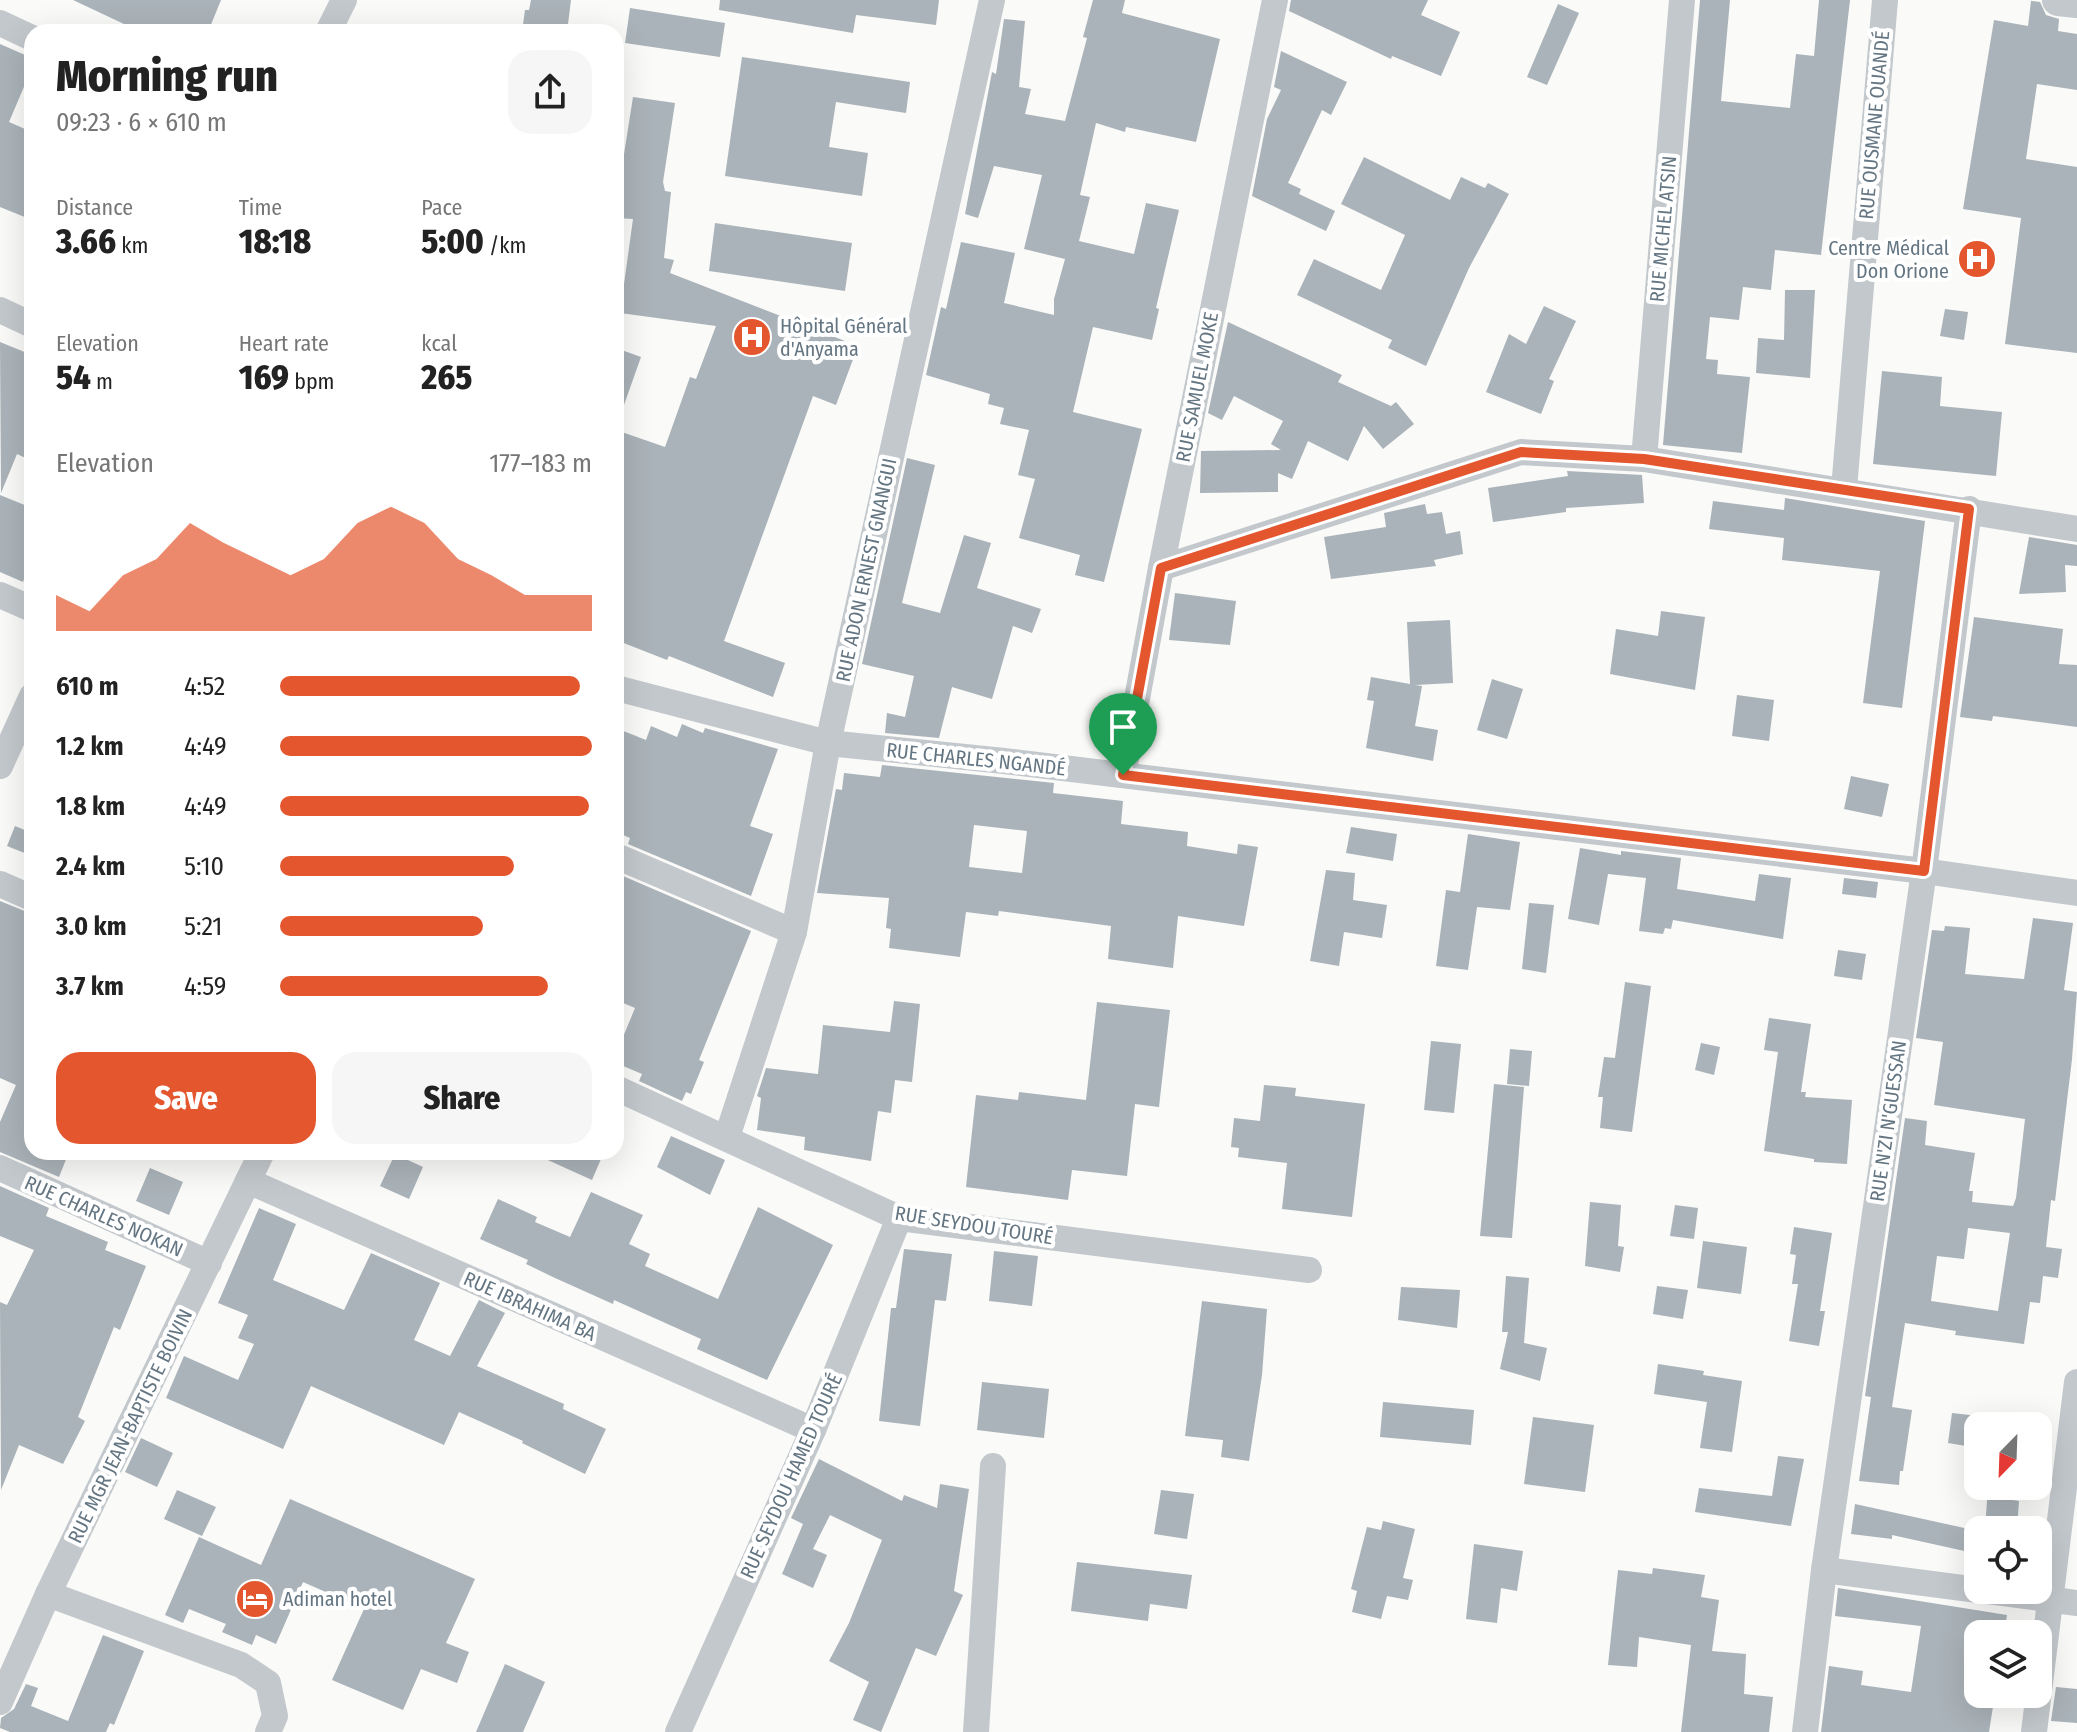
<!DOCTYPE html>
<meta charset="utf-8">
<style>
body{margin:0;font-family:"Fira Sans Condensed",sans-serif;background:#f6f6f6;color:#222;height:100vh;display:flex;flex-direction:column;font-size:30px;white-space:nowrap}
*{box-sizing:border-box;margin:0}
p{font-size:26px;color:#767676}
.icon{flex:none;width:44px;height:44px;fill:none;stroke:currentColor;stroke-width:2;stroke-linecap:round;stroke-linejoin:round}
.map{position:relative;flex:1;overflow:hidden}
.drawer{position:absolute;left:24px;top:24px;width:600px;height:1136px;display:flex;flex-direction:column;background:#fff;border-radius:24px;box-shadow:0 8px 32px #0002}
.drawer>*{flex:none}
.needle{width:52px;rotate:203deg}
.controls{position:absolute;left:1964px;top:1412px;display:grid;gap:16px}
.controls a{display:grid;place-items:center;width:88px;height:88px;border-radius:16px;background:#fff;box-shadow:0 8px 32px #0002;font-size:40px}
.pin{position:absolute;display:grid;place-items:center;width:68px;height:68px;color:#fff;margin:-82px -34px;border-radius:50% 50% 50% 0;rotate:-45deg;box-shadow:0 0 8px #0007}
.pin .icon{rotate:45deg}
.round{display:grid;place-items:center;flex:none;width:84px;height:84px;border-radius:24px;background:#f6f6f6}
.headline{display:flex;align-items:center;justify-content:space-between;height:136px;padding:0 32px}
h1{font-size:44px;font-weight:800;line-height:60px}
.metrics{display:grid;grid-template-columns:repeat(3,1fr);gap:12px;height:136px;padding:8px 32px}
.metrics div{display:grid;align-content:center}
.metrics b{font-size:34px;font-weight:800}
.metrics small{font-size:22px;font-weight:400}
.metrics p{font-size:22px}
.chart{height:224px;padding:16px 32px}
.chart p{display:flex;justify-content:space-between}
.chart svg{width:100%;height:144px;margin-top:8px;fill:#e4572e;opacity:.7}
.button{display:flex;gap:16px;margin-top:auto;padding:16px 32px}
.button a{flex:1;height:92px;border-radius:24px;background:#e4572e;color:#fff;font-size:32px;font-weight:800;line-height:92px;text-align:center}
.button a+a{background:#f6f6f6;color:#222}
ul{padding:0 32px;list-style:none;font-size:26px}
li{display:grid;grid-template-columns:128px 96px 1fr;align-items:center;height:60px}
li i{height:20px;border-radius:10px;background:#e4572e}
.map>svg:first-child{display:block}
.building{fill:#aab3b9;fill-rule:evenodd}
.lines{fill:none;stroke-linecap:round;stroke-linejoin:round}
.minor{stroke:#c3c8cc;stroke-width:26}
.tertiary{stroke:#c3c8cc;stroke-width:32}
.route-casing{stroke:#fff;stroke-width:16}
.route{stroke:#e4572e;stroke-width:10}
.labels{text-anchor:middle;stroke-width:8;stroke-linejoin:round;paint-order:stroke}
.street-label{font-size:20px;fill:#657683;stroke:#fff}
.poi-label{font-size:20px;fill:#657683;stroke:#fff;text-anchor:start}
</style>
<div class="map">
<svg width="2077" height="1732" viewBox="0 0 2077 1732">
<rect width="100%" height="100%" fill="#fafaf8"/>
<g class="building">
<polygon points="73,0 221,0 208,32 141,32"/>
<polygon points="531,0 571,0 567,32 522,32 525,10 529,10"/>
<polygon points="720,0 939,0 936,25 856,15 853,33 719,10"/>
<polygon points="1093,0 1125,0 1122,13 1220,39 1196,142 1126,127 1125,132 1096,123 1080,195 1090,197 1079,241 1134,254 1146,203 1179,210 1156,308 1159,309 1152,340 1093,327 1073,412 1142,429 1104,582 1075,575 1080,555 1019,538 1035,479 1018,475 1029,430 1000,424 1004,408 988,404 990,394 926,375 941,307 946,309 961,242 1015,253 1004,303 1054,315 1054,299 1065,259 1024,249 1042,175 994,166 978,218 965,214 992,72 996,74 1004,19 1025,21 1019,87 1031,89 1025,114 1065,121 1087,38 1083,37"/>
<polygon points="1291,0 1428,0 1421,15 1460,32 1441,76 1392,56 1391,59 1289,11"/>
<polygon points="1700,0 1730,0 1721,101 1790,108 1796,54 1814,56 1819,0 1850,0 1821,255 1775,250 1771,290 1743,287 1739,320 1710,317 1706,359 1718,360 1717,374 1750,377 1742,453 1663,445"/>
<polygon points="2031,1 2040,2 2046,15 2059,19 2058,31 2077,34 2077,90 2037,84 2026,159 2077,167 2077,353 2005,344 2021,218 1963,209 1994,20 2028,26"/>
<polygon points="1558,4 1579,13 1547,85 1527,77"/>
<polygon points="630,8 725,23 720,57 625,43"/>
<polygon points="0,44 32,58 32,68 9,122 32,132 32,220 0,207"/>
<polygon points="1281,51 1347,82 1331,115 1322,110 1288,183 1301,189 1299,194 1335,211 1326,231 1252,196 1267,119 1281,90 1274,87"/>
<polygon points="742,57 910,82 906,113 836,102 829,147 868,153 862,196 725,176"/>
<polygon points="633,97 675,103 663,182 665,191 671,192 664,258 674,260 670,273 858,346 836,405 813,396 724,641 785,663 773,697 669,656 667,660 616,640 616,430 665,447 690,377 696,379 716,326 620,313 633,219 616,218 616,205"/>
<polygon points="1364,157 1450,200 1461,177 1485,188 1488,183 1509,194 1469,268 1426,366 1388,348 1392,340 1297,295 1314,259 1381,290 1405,235 1341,204"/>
<polygon points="715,223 852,243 845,291 709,271"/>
<polygon points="1785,290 1815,290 1810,378 1756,373 1758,338 1784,340"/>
<polygon points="1544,306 1576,321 1549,379 1554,381 1541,414 1486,392 1509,334 1526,344"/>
<polygon points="1945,309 1968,312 1964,340 1940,336"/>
<polygon points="1228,322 1342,375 1338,382 1391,406 1396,402 1414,424 1383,449 1364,426 1348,461 1308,441 1292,479 1278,473 1278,492 1200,493 1201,451 1281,450 1271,444 1283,421 1234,396 1222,420 1208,413"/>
<polygon points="0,342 32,355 32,461 17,454 1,493"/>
<polygon points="616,348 641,357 619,419 616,419"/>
<polygon points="1882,371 1942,377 1940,406 2002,412 1996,476 1873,464"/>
<polygon points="907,458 935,465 902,603 940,613 964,535 991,543 977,588 1041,609 1032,633 1013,626 992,699 952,687 939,738 885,733 887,713 905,717 914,676 862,664"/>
<polygon points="1567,471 1642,475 1644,503 1566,508 1566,512 1493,522 1488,488 1568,476"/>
<polygon points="0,495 32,508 32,560 23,582 0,572"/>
<polygon points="1785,498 1925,521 1902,708 1863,703 1880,571 1782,560 1784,538 1709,529 1713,501 1784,510"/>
<polygon points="1425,504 1427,514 1442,512 1446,534 1460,531 1463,554 1434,560 1436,566 1331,579 1324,537 1386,527 1384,513"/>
<polygon points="2029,537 2077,545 2077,566 2065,565 2066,592 2019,594"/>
<polygon points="1175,593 1236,601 1230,645 1169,640"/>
<polygon points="1661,611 1705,617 1695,690 1610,674 1616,629 1658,636"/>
<polygon points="1974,617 2063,629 2059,664 2077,665 2077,727 1993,716 1992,721 1960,717"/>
<polygon points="1450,620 1453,683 1415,685 1422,686 1415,726 1438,730 1433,761 1366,748 1374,701 1367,700 1371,677 1410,684 1407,622"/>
<polygon points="1492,679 1523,689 1507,739 1477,730"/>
<polygon points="1737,695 1774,700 1769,741 1732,736"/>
<polygon points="682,724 703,733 705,728 778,749 750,826 773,834 751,896 628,844 630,838 616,832 616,728 646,740 651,726 677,737"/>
<path d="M882,765L1054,783L1053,793L1123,801L1121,824L1188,832L1187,846L1237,854L1238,844L1258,847L1244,926L1178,916L1173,968L1108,959L1111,926L999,911L998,916L966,912L960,957L889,948L891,929L886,928L889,898L817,893L836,789L842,790L844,773L880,777ZM974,825L1027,831L1022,873L969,867Z"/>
<polygon points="1851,776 1889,784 1882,817 1844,809"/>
<polygon points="15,826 32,833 32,856 7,846"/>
<polygon points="1351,827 1397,834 1393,861 1346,853"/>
<polygon points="1468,834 1520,842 1510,910 1477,907 1468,970 1436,966 1446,890 1460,892"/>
<polygon points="1580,848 1621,855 1621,851 1681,858 1677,889 1755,901 1759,874 1791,878 1783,939 1673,920 1671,929 1665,928 1663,934 1639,931 1646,878 1608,874 1599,925 1568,919"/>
<polygon points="1326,870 1355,873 1353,900 1387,905 1382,938 1344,932 1339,966 1310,961"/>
<polygon points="616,873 751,931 699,1060 704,1062 691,1094 686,1092 682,1101 639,1081 642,1074 616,1063 616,1054 635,1008 616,1000"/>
<polygon points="1844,878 1878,882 1876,898 1842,894"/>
<polygon points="0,901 32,914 32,1152 69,1152 59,1177 0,1152 0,1122 16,1085 0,1078"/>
<polygon points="1529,903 1554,905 1546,973 1522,969"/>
<path d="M2033,918L2073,923L2064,990L2077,992L2072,1059L2055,1201L2051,1200L2046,1247L2062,1249L2058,1278L2043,1276L2040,1303L2030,1302L2024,1344L1955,1335L1956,1331L1905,1323L1892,1407L1912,1410L1903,1471H1900L1899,1485L1859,1481L1871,1397L1865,1396L1905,1118L1927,1121L1925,1145L1975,1153L1969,1191H1973L1972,1202L2013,1206L2016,1198L2025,1119L1934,1105L1943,1042L1916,1038L1932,930L1944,931L1945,926L1970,928L1965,974L2024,979ZM1968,1228L2010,1233L1998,1311L1931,1301L1937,1256L1964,1259Z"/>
<polygon points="1838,950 1866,954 1862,980 1834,976"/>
<polygon points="1625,982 1651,986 1632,1132 1600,1128 1603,1097 1598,1097 1604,1057 1615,1058"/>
<polygon points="894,1001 920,1004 912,1082 895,1080 891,1113 878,1111 871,1161 804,1150 805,1137 757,1130 761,1098 757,1096 766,1068 818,1074 823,1025 890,1032"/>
<polygon points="1097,1002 1170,1010 1159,1107 1135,1104 1127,1176 1072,1170 1068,1200 966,1187 976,1095 1018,1100 1019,1092 1086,1100"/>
<polygon points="1769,1018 1811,1024 1801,1092 1806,1092 1805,1097 1852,1100 1847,1164 1814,1162 1814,1159 1764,1151 1778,1052 1764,1050"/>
<polygon points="1431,1041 1461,1044 1454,1113 1424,1110"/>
<polygon points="1701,1043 1720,1047 1714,1075 1695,1070"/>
<polygon points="1510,1049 1532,1051 1529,1086 1507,1084"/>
<polygon points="1494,1084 1524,1087 1512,1238 1480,1236"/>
<polygon points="1264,1085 1296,1088 1295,1096 1365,1104 1352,1217 1282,1209 1287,1163 1238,1157 1239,1148 1231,1147 1234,1118 1260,1121"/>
<polygon points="671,1136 725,1160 710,1195 657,1167"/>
<polygon points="530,1152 604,1152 592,1180"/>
<polygon points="395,1154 423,1167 409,1199 380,1186"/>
<polygon points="150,1168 183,1182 169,1215 136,1201"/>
<polygon points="0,1186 49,1208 46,1216 108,1242 105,1250 146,1266 120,1330 114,1327 78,1417 85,1421 63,1464 19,1445 1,1490 0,1302 7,1305 34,1250 0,1236"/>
<polygon points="591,1192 643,1215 629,1244 650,1254 645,1266 718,1299 758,1207 833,1245 767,1380 697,1349 701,1339 614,1300 613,1304 555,1278 526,1264 528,1260 480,1239 498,1199 537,1217 535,1222 570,1237"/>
<polygon points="1590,1202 1621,1205 1618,1246 1624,1247 1620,1272 1585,1266"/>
<polygon points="1675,1205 1698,1208 1694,1239 1670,1236"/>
<polygon points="259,1208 296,1224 273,1280 344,1310 371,1253 440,1283 414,1340 450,1356 479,1300 505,1313 477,1366 564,1404 563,1409 606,1429 585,1474 522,1443 523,1441 459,1412 444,1445 311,1386 283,1449 166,1398 184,1356 238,1380 254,1344 238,1338 248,1315 218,1303"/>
<polygon points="1794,1227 1832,1233 1820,1311 1825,1311 1819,1346 1789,1341 1798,1284 1792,1284 1796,1255 1790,1254"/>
<polygon points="1703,1241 1747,1247 1741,1294 1697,1288"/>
<polygon points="904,1249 952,1254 946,1301 935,1300 920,1426 879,1421 891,1308 896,1308"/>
<polygon points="994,1251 1038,1256 1032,1306 989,1301"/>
<polygon points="1506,1276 1529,1278 1524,1343 1547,1348 1540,1381 1500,1369 1508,1332 1502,1332"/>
<polygon points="1657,1286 1688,1290 1683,1319 1653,1314"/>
<polygon points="1401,1287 1460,1290 1457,1328 1398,1320"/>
<polygon points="1202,1301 1267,1309 1262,1375 1249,1461 1221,1457 1223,1440 1185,1436"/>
<polygon points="1658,1364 1704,1371 1703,1375 1742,1381 1732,1452 1700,1448 1707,1402 1654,1394"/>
<polygon points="982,1382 1049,1389 1044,1438 977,1430"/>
<polygon points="1383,1402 1474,1410 1471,1445 1380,1437"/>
<polygon points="1952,1413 1978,1416 1978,1448 1948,1443"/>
<polygon points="1533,1417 1594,1425 1585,1492 1524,1484"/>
<polygon points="141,1438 173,1453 157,1487 125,1472"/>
<polygon points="1778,1456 1804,1459 1791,1526 1695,1512 1699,1488 1772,1496"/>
<polygon points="819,1459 902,1501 904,1495 937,1508 940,1484 969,1489 954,1591 963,1595 936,1656 916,1648 881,1732 853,1720 869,1682 829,1661 849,1623 882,1540 830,1515 813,1549 827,1555 813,1588 782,1574 803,1524 791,1518"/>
<polygon points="1988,1486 2014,1486 2013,1500 2019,1501 2017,1530 1985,1530"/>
<polygon points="177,1490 216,1507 202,1536 164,1519"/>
<polygon points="1161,1490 1194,1494 1187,1539 1154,1534"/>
<polygon points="290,1499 475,1579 446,1643 469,1652 457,1683 421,1669 403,1710 332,1680 364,1609 303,1582 276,1644 256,1635 252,1645 222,1632 226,1624 189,1609 183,1623 165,1615 199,1537 261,1565"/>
<polygon points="1855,1504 1978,1531 1978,1554 1892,1535 1892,1539 1851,1534"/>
<polygon points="1383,1521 1415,1529 1403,1578 1413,1580 1408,1600 1387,1596 1381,1619 1352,1612 1357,1591 1351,1589 1367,1527 1381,1530"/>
<polygon points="1474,1544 1523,1551 1517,1591 1501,1588 1497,1623 1466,1619"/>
<polygon points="1077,1562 1192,1575 1187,1609 1150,1604 1148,1621 1071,1611"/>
<polygon points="1653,1568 1705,1575 1701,1597 1719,1600 1712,1651 1746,1654 1744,1694 1773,1697 1769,1732 1681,1732 1691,1645 1639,1637 1637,1667 1608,1665 1618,1570 1652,1574"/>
<polygon points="1838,1588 2007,1615 2004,1634 1978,1634 1978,1694 1995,1694 1989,1732 1821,1732 1829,1666 1863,1671 1861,1685 1911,1692 1921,1626 1835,1616"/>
<polygon points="103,1635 144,1651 114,1725 110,1723 106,1732 10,1732 0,1728 1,1718 14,1709 26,1684 38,1688 31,1706 68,1721"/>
<polygon points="505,1664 545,1682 523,1732 476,1732"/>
<polygon points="2056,1687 2077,1689 2077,1723 2051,1721"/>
</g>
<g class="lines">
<g class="minor">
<polyline points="0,23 32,38"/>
<polyline points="328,32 344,0"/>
<polyline points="0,310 32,325"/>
<polyline points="1644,459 1682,0"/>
<polyline points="1844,489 1885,0"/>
<polyline points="1161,568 1521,452 1644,459 2077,529"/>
<polyline points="0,595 32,609"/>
<polyline points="616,688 828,743 1004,761 1924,871 2077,893"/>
<polyline points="0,766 32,696"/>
<polyline points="1123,775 1161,568 1275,0"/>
<polyline points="616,856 794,932"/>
<polyline points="0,884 32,898"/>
<polyline points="616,1088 899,1218 1309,1270"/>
<polyline points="727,1137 794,932 828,743 992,0"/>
<polyline points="0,1168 209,1263"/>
<polyline points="248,1181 813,1430"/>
<polyline points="1824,1570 1978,1590"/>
<polyline points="1980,1590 2077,1603"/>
<polyline points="48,1594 241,1665 268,1683 275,1716 268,1732"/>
<polyline points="0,1702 48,1594 262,1152"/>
<polyline points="678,1732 813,1430 899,1218"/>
<polyline points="976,1732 993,1466"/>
<polyline points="1805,1732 1824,1570 1924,871 1969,509"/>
<polyline points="2034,1732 2077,1382"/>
</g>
<polyline class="tertiary" points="2058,0 2077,2"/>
</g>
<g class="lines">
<defs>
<polygon id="route" points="1521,452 1644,459 1969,509 1924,871 1123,775 1161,568"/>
</defs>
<use href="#route" class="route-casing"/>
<use href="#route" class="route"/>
</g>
<defs>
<symbol id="hospital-disc" viewBox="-11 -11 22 22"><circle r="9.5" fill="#e4572e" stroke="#fff"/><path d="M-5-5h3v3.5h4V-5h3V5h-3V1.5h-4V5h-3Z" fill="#fff"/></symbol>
<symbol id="hotel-disc" viewBox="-11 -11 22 22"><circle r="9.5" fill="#e4572e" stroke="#fff"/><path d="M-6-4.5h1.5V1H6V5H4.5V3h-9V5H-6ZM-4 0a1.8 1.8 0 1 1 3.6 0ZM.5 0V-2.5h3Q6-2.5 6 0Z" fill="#fff"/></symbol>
</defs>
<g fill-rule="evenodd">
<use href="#hospital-disc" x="1955" y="237" width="44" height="44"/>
<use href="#hospital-disc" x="730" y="315" width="44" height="44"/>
<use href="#hotel-disc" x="233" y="1577" width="44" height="44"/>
</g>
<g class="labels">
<g class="street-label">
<text transform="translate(1874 125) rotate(-85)" y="7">RUE OUSMANE OUANDÉ</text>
<text transform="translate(1663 229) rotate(-85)" y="7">RUE MICHEL ATSIN</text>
<text transform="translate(1197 387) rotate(-79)" y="7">RUE SAMUEL MOKE</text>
<text transform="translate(866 570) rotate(-78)" y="7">RUE ADON ERNEST GNANGUI</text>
<text transform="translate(976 759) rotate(6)" y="7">RUE CHARLES NGANDÉ</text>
<text transform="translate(1888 1121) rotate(-82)" y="7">RUE N'ZI N'GUESSAN</text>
<text transform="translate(104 1216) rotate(24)" y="7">RUE CHARLES NOKAN</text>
<text transform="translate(974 1225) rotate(9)" y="7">RUE SEYDOU TOURÉ</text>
<text transform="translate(530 1306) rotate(24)" y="7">RUE IBRAHIMA BA</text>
<text transform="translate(130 1426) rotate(-64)" y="7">RUE MGR JEAN-BAPTISTE BOIVIN</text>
<text transform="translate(791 1476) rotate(-66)" y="7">RUE SEYDOU HAMED TOURÉ</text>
</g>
<g class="poi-label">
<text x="1949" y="255" text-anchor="end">Centre Médical<tspan x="1949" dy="23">Don Orione</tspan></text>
<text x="780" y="333">Hôpital Général<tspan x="780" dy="23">d'Anyama</tspan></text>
<text x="283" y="1606">Adiman hotel</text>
</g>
</g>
</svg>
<div class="controls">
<a><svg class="needle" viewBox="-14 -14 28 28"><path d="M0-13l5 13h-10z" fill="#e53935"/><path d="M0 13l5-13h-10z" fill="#767676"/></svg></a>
<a><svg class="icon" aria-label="locate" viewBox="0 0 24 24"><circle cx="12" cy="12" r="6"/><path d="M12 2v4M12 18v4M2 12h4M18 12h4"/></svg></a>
<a><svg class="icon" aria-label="layers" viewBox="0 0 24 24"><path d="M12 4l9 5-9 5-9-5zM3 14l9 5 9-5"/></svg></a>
</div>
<div class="pin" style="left:1123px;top:775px;background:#1e9e55"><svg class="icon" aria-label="arrive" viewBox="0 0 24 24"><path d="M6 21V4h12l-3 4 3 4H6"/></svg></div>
<section class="drawer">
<div class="headline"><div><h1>Morning run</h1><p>09:23 · 6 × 610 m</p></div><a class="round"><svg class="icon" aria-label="share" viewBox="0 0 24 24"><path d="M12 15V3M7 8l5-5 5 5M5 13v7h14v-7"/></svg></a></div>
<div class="metrics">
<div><p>Distance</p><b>3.66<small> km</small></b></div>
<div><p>Time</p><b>18:18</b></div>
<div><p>Pace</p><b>5:00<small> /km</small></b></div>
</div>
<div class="metrics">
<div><p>Elevation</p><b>54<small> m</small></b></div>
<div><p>Heart rate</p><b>169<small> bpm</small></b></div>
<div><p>kcal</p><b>265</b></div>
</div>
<div class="chart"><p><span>Elevation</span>177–183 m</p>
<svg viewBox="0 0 160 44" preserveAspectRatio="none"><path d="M0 44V33L10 38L20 27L30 22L40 11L50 17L60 22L70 27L80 22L90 11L100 6L110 11L120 22L130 27L140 33L150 33L160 33V44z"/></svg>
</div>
<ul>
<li><b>610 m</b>4:52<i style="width:96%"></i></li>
<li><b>1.2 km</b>4:49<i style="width:100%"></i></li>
<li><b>1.8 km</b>4:49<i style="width:99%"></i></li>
<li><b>2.4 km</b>5:10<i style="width:75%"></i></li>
<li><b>3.0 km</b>5:21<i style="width:65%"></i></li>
<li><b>3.7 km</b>4:59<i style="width:86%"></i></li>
</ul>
<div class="button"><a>Save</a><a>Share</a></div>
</section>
</div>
